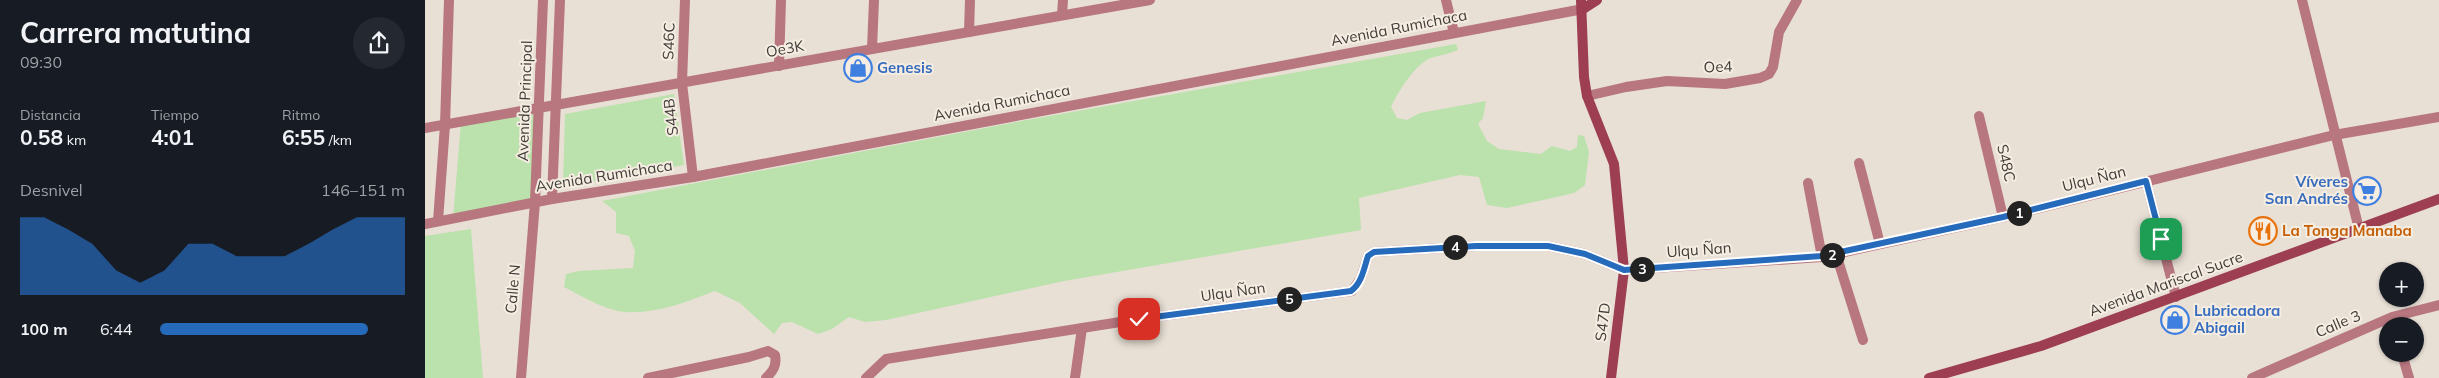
<!DOCTYPE html>
<html lang="es">
<meta charset="utf-8">
<style>
body{margin:0;font-family:Mulish,sans-serif;background:#242831;color:#f1f3f6;height:100vh;display:flex;flex-direction:column;font-size:19px;white-space:nowrap}
*{box-sizing:border-box;margin:0}
p{font-size:16px;color:#9ea1a6}
.icon{flex:none;width:28px;height:28px;fill:none;stroke:currentColor;stroke-width:2;stroke-linecap:round;stroke-linejoin:round}
.map{position:relative;flex:1;overflow:hidden}
.side{display:flex;flex-direction:column;background:#171b24;width:425px}
.side>*{flex:none}
.tools{position:absolute;left:1954px;top:262px;display:grid;gap:10px}
.tools a{display:grid;place-items:center;width:45px;height:45px;border-radius:50%;background:#171b24;box-shadow:0 1px 4px #0004;font-size:25px}
.pin{position:absolute;display:grid;place-items:center;width:42px;height:42px;color:#fff;margin:-21px;border-radius:10px;box-shadow:0 2px 8px #0006}
.km{position:absolute;width:25px;height:25px;margin:-12px;border-radius:50%;background:#222;color:#fff;font-size:14px;line-height:25px;text-align:center}
.round{display:grid;place-items:center;flex:none;width:52px;height:52px;border-radius:26px;background:#242831}
.overview{display:flex;align-items:center;justify-content:space-between;height:85px;padding:0 20px}
h1{font-size:28px;font-weight:700;line-height:38px}
.metrics{display:grid;grid-template-columns:repeat(3,1fr);gap:8px;height:85px;padding:5px 20px}
.metrics div{display:grid;align-content:center}
.metrics b{font-size:21px;font-weight:700}
.metrics small{font-size:14px;font-weight:400}
.metrics p{font-size:14px}
.chart{height:140px;padding:10px 20px}
.chart p{display:flex;justify-content:space-between}
.chart svg{width:100%;height:90px;margin-top:5px;fill:#266abb;opacity:.7}
ul{padding:0 20px;list-style:none;font-size:16px}
li{display:grid;grid-template-columns:80px 60px 1fr;align-items:center;height:38px}
li i{height:12px;border-radius:6px;background:#266abb}
main{display:flex;flex:1;min-height:0}
.map>svg:first-child{display:block}
.green{fill:#bbe1ac}
.lines{fill:none;stroke-linecap:round;stroke-linejoin:round}
.street{stroke:#b8767f;stroke-width:10}
.secondary{stroke:#9d3e52;stroke-width:10}
.route-casing{stroke:#fff;stroke-width:10}
.route{stroke:#266abb;stroke-width:6}
.labels{text-anchor:middle;stroke-width:4;stroke-linejoin:round;paint-order:stroke}
.street-label{font-size:15px;fill:#3f3c38;stroke:#f6ede2}
.shop-label{font-size:15px;font-weight:bold;fill:#366cbe;stroke:#f6ede2;text-anchor:start}
.food-label{font-size:15px;font-weight:bold;fill:#c56008;stroke:#f6ede2;text-anchor:start}
</style>
<main>
<section class="side">
<div class="overview"><div><h1>Carrera matutina</h1><p>09:30</p></div><a class="round"><svg class="icon" aria-label="share" viewBox="0 0 24 24"><path d="M12 15V3M7 8l5-5 5 5M5 13v7h14v-7"/></svg></a></div>
<div class="metrics">
<div><p>Distancia</p><b>0.58<small> km</small></b></div>
<div><p>Tiempo</p><b>4:01</b></div>
<div><p>Ritmo</p><b>6:55<small> /km</small></b></div>
</div>
<div class="chart"><p><span>Desnivel</span>146–151 m</p>
<svg viewBox="0 0 160 44" preserveAspectRatio="none"><path d="M0 44V6L10 6L20 12L30 19L40 32L50 38L60 32L70 19L80 19L90 25L100 25L110 25L120 19L130 12L140 6L150 6L160 6V44z"/></svg>
</div>
<ul>
<li><b>100 m</b>6:44<i style="width:85%"></i></li>
</ul>
</section>
<div class="map">
<svg width="2014" height="378" viewBox="0 0 2014 378">
<rect width="100%" height="100%" fill="#e8e0d5"/>
<g class="green">
<path d="M1031,44L1033,50C1024,54 1015,55 1006,58C990,64 973,92 966,107L972,118L982,120L995,113L1061,101L1058,118L1053,124L1062,141L1074,149L1116,154L1127,146L1145,151L1152,147L1153,135L1159,136L1164,152L1160,185L1149,193L1082,208L1062,205L1054,177L1035,175L934,198L936,230L639,281L461,320L440,322L424,317L407,329L393,334L367,322L357,323L349,334L315,303L290,291C261,302 232,314 200,312C179,310 157,296 139,287L141,274L154,271L208,268L210,251L204,236L191,233V212L177,201L602,120Z"/>
<polygon points="249,94 259,165 138,187 140,114"/>
<polygon points="115,108 110,202 28,218 36,122"/>
<polygon points="46,229 58,378 0,378 0,236"/>
</g>
<g class="lines">
<g class="street">
<polyline points="260,0 257,83 268,177"/>
<polyline points="1021,0 1029,33"/>
<polyline points="1877,0 1934,229"/>
<polyline points="637,15 638,0"/>
<polyline points="544,32 545,0"/>
<polyline points="447,49 449,0"/>
<polyline points="354,66 356,0"/>
<polyline points="1162,96 1201,87 1242,81 1300,84 1335,78 1344,74 1348,67 1354,32 1372,0"/>
<polyline points="1554,116 1578,217"/>
<polyline points="0,128 725,0"/>
<polyline points="1434,163 1455,244"/>
<polyline points="1721,181 1751,297"/>
<polyline points="1383,183 1397,257"/>
<polyline points="127,199 135,0"/>
<polyline points="13,221 20,125 24,0"/>
<polyline points="0,224 127,199 268,177 1158,9"/>
<polyline points="1411,254 1438,340"/>
<polyline points="1977,354 1984,378"/>
<polyline points="96,378 110,202 118,0"/>
<path d="M223,378L324,357L343,351L350,355C352,366 348,371 341,378"/>
<polyline points="441,378 461,359 714,319 927,291 936,278 943,256 949,252 1051,246 1123,246 1160,254 1199,270 1397,257 1578,217 1909,135 2014,117"/>
<polyline points="650,378 657,328"/>
<polyline points="1827,378 1967,317 2014,305"/>
</g>
<g class="secondary">
<polyline points="1156,0 1159,77 1162,96 1189,164 1199,270 1186,378"/>
<polyline points="1158,9 1172,0"/>
<polyline points="1504,378 1616,346 2014,199"/>
</g>
</g>
<g class="lines">
<defs>
<path id="route" d="M714,319L926,291C937,283 939,268 943,256L949,252L1051,246H1123L1160,254L1199,270L1397,256L1578,217L1721,181L1736,239"/>
</defs>
<use href="#route" class="route-casing"/>
<use href="#route" class="route"/>
</g>
<defs>
<symbol id="shop-ring" viewBox="-11 -11 22 22"><circle r="9.5" fill="#f6ede2" stroke="#3f7fe0" stroke-width="1.5"/><path d="M-5-2.5h2.3a2.7 3.5 0 0 1 5.4 0H5L5.5 6h-11ZM-1.5-2.5h3a1.5 2.3 0 0 0-3 0Z" fill="#3f7fe0"/></symbol>
<symbol id="supermarket-ring" viewBox="-11 -11 22 22"><circle r="9.5" fill="#f6ede2" stroke="#3f7fe0" stroke-width="1.5"/><path d="M-6-5.5h2.5l.6 2H6L4.5 2H-2.5L-4.4-4H-6ZM-1.5 3.2a1.3 1.3 0 1 0 .1 0ZM3 3.2a1.3 1.3 0 1 0 .1 0Z" fill="#3f7fe0"/></symbol>
<symbol id="restaurant-ring" viewBox="-11 -11 22 22"><circle r="9.5" fill="#f6ede2" stroke="#e8710a" stroke-width="1.5"/><path d="M-5-6h1v4h1v-4h1v4h1v-4h1v5L-1.5 .5V6h-2V.5L-5-1ZM5-6V6H3V1.5H1.5Q1.5-4 5-6Z" fill="#e8710a"/></symbol>
</defs>
<g fill-rule="evenodd">
<use href="#shop-ring" x="417" y="52" width="32" height="32"/>
<use href="#supermarket-ring" x="1926" y="175" width="32" height="32"/>
<use href="#restaurant-ring" x="1822" y="215" width="32" height="32"/>
<use href="#shop-ring" x="1734" y="304" width="32" height="32"/>
</g>
<g class="labels">
<g class="street-label">
<text transform="translate(974 28) rotate(-11)" y="5">Avenida Rumichaca</text>
<text transform="translate(244 41) rotate(-88)" y="5">S46C</text>
<text transform="translate(360 49) rotate(-10)" y="5">Oe3K</text>
<text transform="translate(1293 67) rotate(-2)" y="5">Oe4</text>
<text transform="translate(100 101) rotate(-88)" y="5">Avenida Principal</text>
<text transform="translate(577 103) rotate(-11)" y="5">Avenida Rumichaca</text>
<text transform="translate(246 117) rotate(-97)" y="5">S44B</text>
<text transform="translate(1581 163) rotate(77)" y="5">S48C</text>
<text transform="translate(179 176) rotate(-9)" y="5">Avenida Rumichaca</text>
<text transform="translate(1669 179) rotate(-14)" y="5">Ulqu Ñan</text>
<text transform="translate(1274 250) rotate(-4)" y="5">Ulqu Ñan</text>
<text transform="translate(1741 284) rotate(-20)" y="5">Avenida Mariscal Sucre</text>
<text transform="translate(88 289) rotate(-85)" y="5">Calle N</text>
<text transform="translate(808 292) rotate(-8)" y="5">Ulqu Ñan</text>
<text transform="translate(1178 322) rotate(-83)" y="5">S47D</text>
<text transform="translate(1913 324) rotate(-23)" y="5">Calle 3</text>
</g>
<g class="shop-label">
<text x="452" y="73">Genesis</text>
<text x="1923" y="187" text-anchor="end">Víveres<tspan x="1923" dy="17">San Andrés</tspan></text>
<text x="1769" y="316">Lubricadora<tspan x="1769" dy="17">Abigail</tspan></text>
</g>
<g class="food-label">
<text x="1857" y="236">La Tonga Manaba</text>
</g>
</g>
</svg>
<div class="tools">
<a>+</a>
<a>−</a>
</div>
<div class="pin" style="left:1736px;top:239px;background:#1e9e55"><svg class="icon" aria-label="arrive" viewBox="0 0 24 24"><path d="M6 21V4h12l-3 4 3 4H6"/></svg></div>
<div class="pin" style="left:714px;top:319px;background:#d93025"><svg class="icon" aria-label="check" viewBox="0 0 24 24"><path d="M5 12l5 5 9-10"/></svg></div>
<b class="km" style="left:1594px;top:213px">1</b>
<b class="km" style="left:1407px;top:255px">2</b>
<b class="km" style="left:1217px;top:269px">3</b>
<b class="km" style="left:1030px;top:247px">4</b>
<b class="km" style="left:864px;top:299px">5</b>
</div>
</main>
